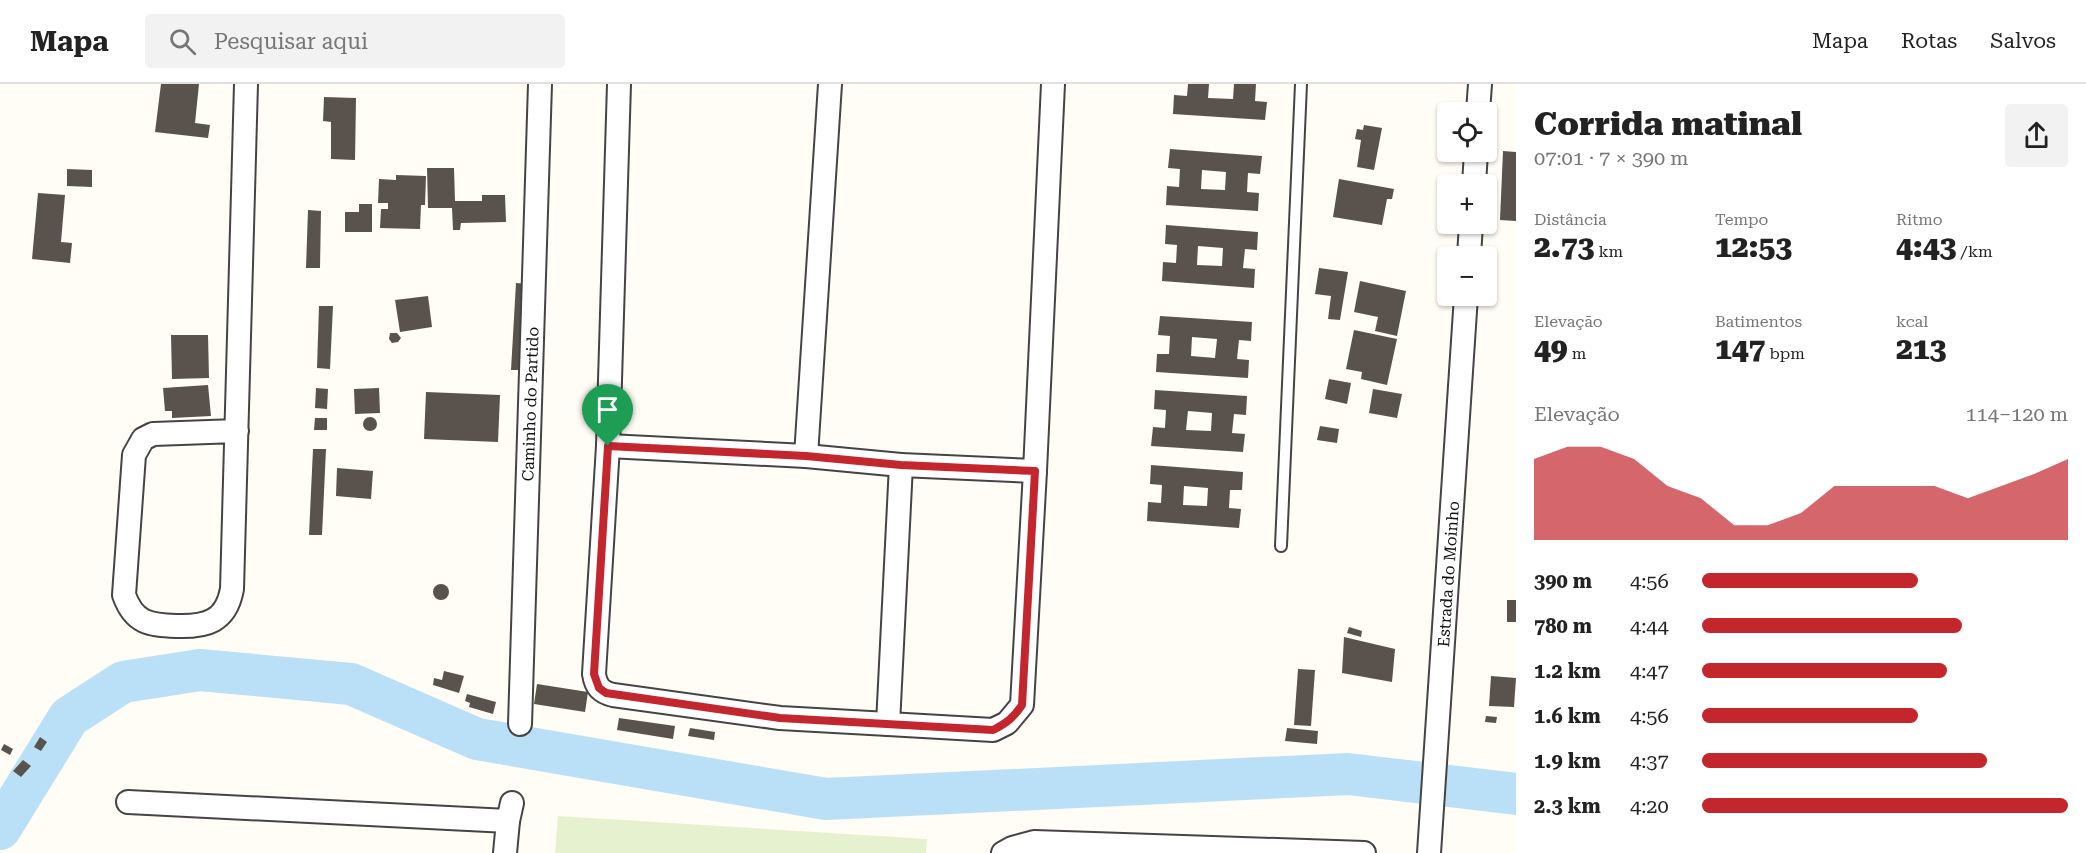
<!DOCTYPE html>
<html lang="pt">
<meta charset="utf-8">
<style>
body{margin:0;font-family:"Roboto Serif",serif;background:#f2f2f2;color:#222;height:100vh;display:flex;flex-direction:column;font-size:22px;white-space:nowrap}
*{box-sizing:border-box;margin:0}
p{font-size:20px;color:#767676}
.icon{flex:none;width:33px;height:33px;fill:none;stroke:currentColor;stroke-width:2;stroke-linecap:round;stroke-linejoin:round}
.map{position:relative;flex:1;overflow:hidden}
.details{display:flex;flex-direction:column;background:#fff;width:570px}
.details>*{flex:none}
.buttons{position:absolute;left:1437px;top:18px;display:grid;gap:12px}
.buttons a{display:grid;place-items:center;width:60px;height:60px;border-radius:6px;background:#fff;box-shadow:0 2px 4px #0004;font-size:30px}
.pin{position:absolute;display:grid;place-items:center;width:51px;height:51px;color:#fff;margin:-62px -26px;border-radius:50% 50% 50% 0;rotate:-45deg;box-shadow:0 0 6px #0007}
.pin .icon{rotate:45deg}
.round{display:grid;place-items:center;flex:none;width:63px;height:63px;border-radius:6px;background:#f2f2f2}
.head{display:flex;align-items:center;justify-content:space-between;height:102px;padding:0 18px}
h1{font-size:33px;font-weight:800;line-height:45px}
.figures{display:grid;grid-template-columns:repeat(3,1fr);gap:9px;height:102px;padding:6px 18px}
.figures div{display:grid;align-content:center}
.figures b{font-size:30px;font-weight:800}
.figures small{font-size:16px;font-weight:400}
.figures p{font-size:16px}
.chart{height:168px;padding:12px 18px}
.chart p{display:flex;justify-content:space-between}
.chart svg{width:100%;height:108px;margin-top:6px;fill:#c4262e;opacity:.7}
ul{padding:0 18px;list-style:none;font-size:20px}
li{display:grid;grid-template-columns:96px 72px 1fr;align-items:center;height:45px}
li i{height:15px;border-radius:8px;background:#c4262e}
header{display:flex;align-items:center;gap:36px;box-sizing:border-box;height:84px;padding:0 30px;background:#fff;border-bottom:2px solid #e0e0e0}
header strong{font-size:28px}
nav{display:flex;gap:33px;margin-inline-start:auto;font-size:21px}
.search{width:420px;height:54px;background:#f2f2f2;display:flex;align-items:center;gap:15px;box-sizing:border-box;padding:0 21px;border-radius:6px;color:#767676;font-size:22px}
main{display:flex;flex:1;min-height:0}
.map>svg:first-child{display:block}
.pitch{fill:#e6f2cf}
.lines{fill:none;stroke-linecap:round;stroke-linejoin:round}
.river{stroke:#b9e0f7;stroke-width:42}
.building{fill:#5a524d;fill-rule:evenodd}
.service-casing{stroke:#444;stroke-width:14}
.minor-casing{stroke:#444;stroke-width:26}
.service{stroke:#fff;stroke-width:10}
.minor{stroke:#fff;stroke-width:22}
.route-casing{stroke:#fff;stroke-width:12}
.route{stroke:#c4262e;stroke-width:8}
.labels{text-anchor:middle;stroke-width:6;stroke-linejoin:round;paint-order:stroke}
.street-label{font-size:16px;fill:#111;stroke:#fff}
</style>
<header>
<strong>Mapa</strong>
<div class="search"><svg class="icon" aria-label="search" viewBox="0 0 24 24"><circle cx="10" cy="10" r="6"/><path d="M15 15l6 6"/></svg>Pesquisar aqui</div>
<nav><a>Mapa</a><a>Rotas</a><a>Salvos</a></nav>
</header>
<main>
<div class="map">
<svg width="1516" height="769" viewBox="0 0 1516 769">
<rect width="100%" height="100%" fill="#fffdf5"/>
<polygon class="pitch" points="558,732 927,755 926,769 555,769"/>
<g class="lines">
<polyline class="river" points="0,745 69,633 123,598 200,586 351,600 477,655 826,715 1348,690 1516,710"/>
</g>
<g class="building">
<polygon points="161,0 199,0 195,39 210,41 208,54 155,48"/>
<polygon points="1188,0 1209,0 1208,14 1233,15 1234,0 1256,0 1255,17 1267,18 1265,36 1173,30 1174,11 1187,12"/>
<polygon points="324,13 356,14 355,76 331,75 331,38 323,37"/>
<polygon points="1364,41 1382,44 1374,86 1357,83 1361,56 1355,55 1357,45 1363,46"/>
<path d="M1170,65L1262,72L1260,90L1248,89L1247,108L1259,109L1258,127L1166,121L1167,102L1179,103L1180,85L1168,84ZM1202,86L1226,88L1225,106L1201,105Z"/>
<polygon points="1503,67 1516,68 1516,137 1500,136"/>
<polygon points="427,84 454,84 455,117 482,117 482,111 505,111 506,138 461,139 460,146 453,146 452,124 428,124"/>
<polygon points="67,85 92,86 92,103 67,102"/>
<polygon points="396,91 426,92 425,121 421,121 420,145 380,144 381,125 388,125 388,119 378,119 379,95 396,96"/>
<polygon points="1339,95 1394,105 1392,115 1387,115 1382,141 1333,133"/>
<polygon points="38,109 65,111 61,158 72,159 70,179 32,175"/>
<polygon points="359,120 372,120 372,148 345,148 345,128 359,128"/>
<polygon points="308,126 321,127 320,184 306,184"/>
<path d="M1166,141L1258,148L1257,166L1245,165L1243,184L1255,185L1254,204L1162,197L1163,178L1176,179L1177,161L1165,160ZM1198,162L1223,164L1222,182L1197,181Z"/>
<polygon points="1319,184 1348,188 1340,236 1328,235 1331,212 1315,210"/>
<polygon points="1360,197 1406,207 1397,252 1375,247 1378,233 1354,228"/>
<polygon points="516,199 528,200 524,286 511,286"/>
<polygon points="428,212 432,243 400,248 395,216"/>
<polygon points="319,222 333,222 330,285 317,284"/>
<path d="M1160,232L1252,238L1251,257L1239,256L1237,275L1249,276L1248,294L1156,288L1157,270H1169L1170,252L1158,251ZM1192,253L1217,255L1215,274L1191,272Z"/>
<polygon points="1354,246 1397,255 1387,301 1361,295 1362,288 1346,285"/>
<polygon points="390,249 397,249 401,254 398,258 392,259 389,255"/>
<polygon points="171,251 208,251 209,294 172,295"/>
<polygon points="1329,295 1351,299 1347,320 1325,315"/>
<polygon points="208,301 211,332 172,334 172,327 165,327 163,304"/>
<polygon points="316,304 328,305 327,325 315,324"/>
<polygon points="379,304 380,329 355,330 354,305"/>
<polygon points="1373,305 1402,310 1397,334 1369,329"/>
<path d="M1155,306L1247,312L1246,331L1234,330L1232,349L1245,350L1243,368L1151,362L1153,343L1165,344L1166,326L1154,325ZM1188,327L1212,329L1211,347L1186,346Z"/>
<polygon points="426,308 500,311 498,358 424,355"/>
<circle cx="370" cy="340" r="7"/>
<polygon points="315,334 327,334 327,346 314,346"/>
<polygon points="1320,342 1339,345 1337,359 1317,356"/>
<polygon points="313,365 326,365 322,451 309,451"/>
<path d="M1151,381L1243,388L1242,406H1230L1229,424L1241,425L1239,444L1147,437L1148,418L1161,419L1162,401L1150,400ZM1184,402L1208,404L1207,422L1183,421Z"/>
<polygon points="337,384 373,387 371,415 336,412"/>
<circle cx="441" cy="508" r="8"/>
<rect x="1507" y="516" width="9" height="22"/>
<polygon points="1349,543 1362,547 1361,553 1347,549"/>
<polygon points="1344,553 1395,565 1392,598 1342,589"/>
<polygon points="1298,585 1315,586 1311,642 1294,641"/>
<polygon points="444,587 464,592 459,609 433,601 434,594 442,596"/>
<polygon points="1491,592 1516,594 1514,623 1489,622"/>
<polygon points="537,600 588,608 585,628 534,620"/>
<polygon points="467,610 496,618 493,630 469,623 470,619 465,617"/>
<polygon points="1486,632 1497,633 1496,639 1485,638"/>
<polygon points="619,634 675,642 673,655 617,646"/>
<polygon points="690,644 715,648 714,656 688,652"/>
<polygon points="1287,644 1318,647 1317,660 1285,657"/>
<polygon points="40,653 47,658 41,667 34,663"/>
<polygon points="4,660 13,665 10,671 1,666"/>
<polygon points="23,676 31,682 21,693 13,687"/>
</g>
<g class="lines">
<defs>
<polyline id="service" points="1281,462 1301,0"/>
<g id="minor">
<path d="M619,0L608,362L594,590C596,603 601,608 613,611L780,634L888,640"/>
<polyline points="1478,28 1480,0"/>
<polyline points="1474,100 1476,68"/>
<polyline points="1469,172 1471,140"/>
<path d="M237,347L153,350L143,355L134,371L124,511C134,539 149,541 176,542C206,543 226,538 232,505L246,0"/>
<polyline points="608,362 806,372 901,381 1035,387"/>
<polyline points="806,372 830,0"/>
<polyline points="901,381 888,640 993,646 1007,639 1022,621 1035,387 1053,0"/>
<polyline points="520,640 540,0"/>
<polyline points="128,718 508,737"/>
<polyline points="505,769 508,737 512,719"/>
<polyline points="1003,769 1012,764 1034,758 1364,769"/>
<polyline points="1429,769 1466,212"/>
</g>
</defs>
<use href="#service" class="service-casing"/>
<use href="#minor" class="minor-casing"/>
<use href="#service" class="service"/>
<use href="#minor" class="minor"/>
</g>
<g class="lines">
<defs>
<path id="route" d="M608,362L806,372L901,381L1035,387L1022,621C1014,633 1007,639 993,646L780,634L606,609L599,604L594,590Z"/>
</defs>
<use href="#route" class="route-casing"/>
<use href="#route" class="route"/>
</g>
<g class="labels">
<g class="street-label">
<text transform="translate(530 320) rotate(-88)" y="6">Caminho do Partido</text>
<text transform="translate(1448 490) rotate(-86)" y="6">Estrada do Moinho</text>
</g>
</g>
</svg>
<div class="buttons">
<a><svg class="icon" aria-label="locate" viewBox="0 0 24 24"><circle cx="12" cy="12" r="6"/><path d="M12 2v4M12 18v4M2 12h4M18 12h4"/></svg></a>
<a>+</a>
<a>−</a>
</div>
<div class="pin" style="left:608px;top:362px;background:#1e9e55"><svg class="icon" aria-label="arrive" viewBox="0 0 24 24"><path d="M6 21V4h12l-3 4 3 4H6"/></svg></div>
</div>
<section class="details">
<div class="head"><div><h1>Corrida matinal</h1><p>07:01 · 7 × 390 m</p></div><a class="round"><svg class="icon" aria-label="share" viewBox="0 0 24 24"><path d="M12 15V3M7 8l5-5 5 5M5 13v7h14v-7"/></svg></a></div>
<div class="figures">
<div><p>Distância</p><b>2.73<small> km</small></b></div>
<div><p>Tempo</p><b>12:53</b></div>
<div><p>Ritmo</p><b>4:43<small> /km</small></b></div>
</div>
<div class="figures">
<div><p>Elevação</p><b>49<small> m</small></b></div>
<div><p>Batimentos</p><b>147<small> bpm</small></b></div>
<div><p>kcal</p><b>213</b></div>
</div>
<div class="chart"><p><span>Elevação</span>114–120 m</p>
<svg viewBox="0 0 160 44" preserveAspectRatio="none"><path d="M0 44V11L10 6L20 6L30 11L40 22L50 27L60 38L70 38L80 33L90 22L100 22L110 22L120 22L130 27L140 22L150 17L160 11V44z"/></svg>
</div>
<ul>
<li><b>390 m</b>4:56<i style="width:59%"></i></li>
<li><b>780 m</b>4:44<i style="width:71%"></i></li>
<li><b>1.2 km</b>4:47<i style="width:67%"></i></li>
<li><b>1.6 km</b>4:56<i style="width:59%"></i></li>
<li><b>1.9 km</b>4:37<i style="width:78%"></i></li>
<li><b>2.3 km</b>4:20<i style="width:100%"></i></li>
</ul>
</section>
</main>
